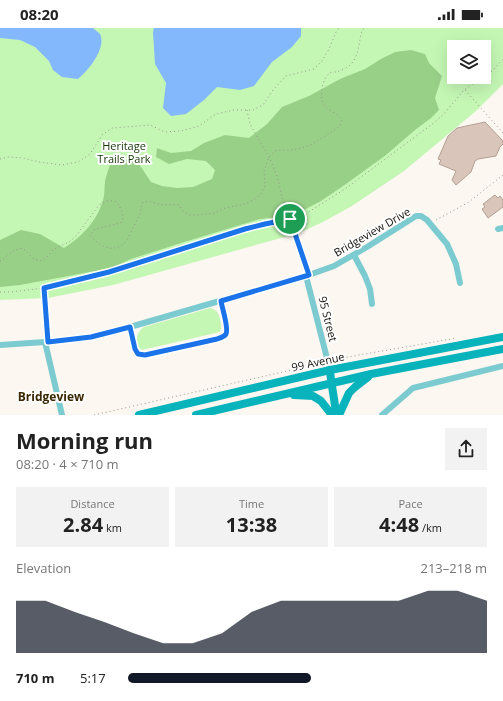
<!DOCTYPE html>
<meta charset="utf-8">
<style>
body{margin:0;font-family:"Open Sans",sans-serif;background:#f2f2f2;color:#222;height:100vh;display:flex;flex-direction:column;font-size:15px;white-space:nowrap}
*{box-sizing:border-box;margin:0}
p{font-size:13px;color:#767676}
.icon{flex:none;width:22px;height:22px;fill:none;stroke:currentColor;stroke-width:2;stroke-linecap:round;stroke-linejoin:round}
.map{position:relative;height:387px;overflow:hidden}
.drawer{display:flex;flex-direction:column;background:#fff;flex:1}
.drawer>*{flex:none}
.buttons{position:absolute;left:447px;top:12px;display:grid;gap:8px}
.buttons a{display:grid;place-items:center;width:44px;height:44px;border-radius:0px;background:#fff;box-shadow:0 4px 16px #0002;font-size:20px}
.pin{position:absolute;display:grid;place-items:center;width:34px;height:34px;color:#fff;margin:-17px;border:2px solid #fff;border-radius:50%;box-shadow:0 1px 4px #0007}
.round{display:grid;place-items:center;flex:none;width:42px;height:42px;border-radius:0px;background:#f2f2f2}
.headline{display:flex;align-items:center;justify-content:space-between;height:68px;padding:0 16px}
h1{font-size:22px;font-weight:700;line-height:30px}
.stats{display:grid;grid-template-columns:repeat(3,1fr);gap:6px;height:68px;padding:4px 16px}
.stats div{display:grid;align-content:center;border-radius:0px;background:#f2f2f2;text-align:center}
.stats b{font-size:20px;font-weight:700}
.stats small{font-size:11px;font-weight:400}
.stats p{font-size:11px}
.chart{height:112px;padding:8px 16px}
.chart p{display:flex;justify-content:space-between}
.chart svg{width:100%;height:72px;margin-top:4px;fill:#111827;opacity:.7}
ul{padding:0 16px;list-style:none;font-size:13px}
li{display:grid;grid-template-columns:64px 48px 1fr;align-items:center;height:30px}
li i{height:10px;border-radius:5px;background:#111827}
.status{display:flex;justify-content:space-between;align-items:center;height:28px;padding:0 20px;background:#fff;direction:ltr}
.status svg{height:11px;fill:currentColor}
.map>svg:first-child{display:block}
.green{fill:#c4f7b4;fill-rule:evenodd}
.forest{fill:#99d088}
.water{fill:#84b8fd}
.building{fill:#d9c5ba;stroke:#b3a095}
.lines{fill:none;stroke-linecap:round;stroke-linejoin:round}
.path{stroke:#98938d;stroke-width:1;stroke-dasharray:1 3;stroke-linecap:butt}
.street{stroke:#7ccbd0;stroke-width:6}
.secondary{stroke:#09b3bc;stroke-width:8}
.route-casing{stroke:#fff;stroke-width:8}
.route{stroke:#1a73e8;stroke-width:5}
.labels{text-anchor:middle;stroke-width:4;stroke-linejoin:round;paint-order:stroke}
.park-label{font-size:11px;fill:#153806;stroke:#fff}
.street-label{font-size:11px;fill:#18140e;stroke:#fff}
.neighbourhood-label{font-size:12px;font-weight:bold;fill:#3b2700;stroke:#fff}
</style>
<div class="status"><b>08:20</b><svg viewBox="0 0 49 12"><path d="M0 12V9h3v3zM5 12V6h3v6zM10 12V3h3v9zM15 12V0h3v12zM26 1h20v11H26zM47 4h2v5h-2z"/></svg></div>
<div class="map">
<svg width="503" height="387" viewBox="0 0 503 387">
<rect width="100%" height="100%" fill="#fdf7f1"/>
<g class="green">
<path d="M0,0H503V56L476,83L404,143L352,178L323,194L299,205L113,257L48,270L0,272ZM454,19H484V49H454Z"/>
<path d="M210,280C213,281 214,281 216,283C220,287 223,299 220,304L142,322C133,317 136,304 144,299Z"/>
</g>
<path class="forest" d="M411,22L425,26L429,35L442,48L435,70L439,82L431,90L415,102L386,127L346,156L321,173L298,185L283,189L260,191L181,215L131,231L111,240L90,244L20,257L0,259V212L21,202L40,206L64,220C83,208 99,191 104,168C105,161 104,153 107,146C108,142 110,138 111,134L121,131L137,133L151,154L162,158L177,160L193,159L212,151L215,142L206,133L187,131L169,136L156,129L157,120L171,125L191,123L204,115L225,107L249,110L267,96L282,79L309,68L340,51L365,41L381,31L395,24Z"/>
<g class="water">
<path d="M0,0H93C95,2 98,4 100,6C107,20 88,43 78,51L62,49L53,42L49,33L35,19L20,12L0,10Z"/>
<polygon points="154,0 301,0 301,8 292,19 272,34 254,58 240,62 217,59 204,72 186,86 171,88 163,80 166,55 155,36 153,4"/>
</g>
<g class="building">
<polygon points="485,94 503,113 503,116 500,119 496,128 478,131 475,133 471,144 456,157 452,152 456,143 439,136 441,132 438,131 448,108 457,100"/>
<polygon points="495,167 498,170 500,168 503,172 503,179 488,190 482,181 485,179 483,176"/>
</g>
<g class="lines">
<g class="path">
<polyline points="484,48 492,43 503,31"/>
<polyline points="465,62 503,105"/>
<polyline points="247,82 250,96 271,133 278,151 282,169 307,241"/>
<polyline points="0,131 8,129 23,130 39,134 62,137 78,134 90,126 102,107 112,100 150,97 165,104 181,103 199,98 216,86 234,82 253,82 263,77 273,62 286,48 314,41 322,33 329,21 336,4 339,0"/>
<polyline points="436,192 469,174 503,147"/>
<path d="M0,233C6,230 10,224 16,222C26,217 28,227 34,231C35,231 39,233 40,233L46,230L54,221L69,214L76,208L99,177L107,173H115L119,177L122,184L123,190L121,195L95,201L90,207C100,219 115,227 127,212C130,208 131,202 134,198C136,193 139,189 141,184V179L143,174C150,172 158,177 166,177C170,177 174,176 179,177L183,183L190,187H196L215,185L225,180L245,176L253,172L260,167L265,158L264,143L269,129L275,123L283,122H294L311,117L339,99L342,93C338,84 329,84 324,77C319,69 322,50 330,45C331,44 335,44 336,44C340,43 347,40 350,37C359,29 359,13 362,2L365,0"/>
<polyline points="44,261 48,308"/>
<polyline points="0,264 11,264 44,260 109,244 245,201 265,196 290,191 307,185 345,161 435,94 443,87 464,62 483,49"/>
<polyline points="335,332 342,330 457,310"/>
<polyline points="94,387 322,335"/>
</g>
<g class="street">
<polyline points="498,201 503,200"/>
<polyline points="354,227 365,248 370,261 372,276"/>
<polyline points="306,248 330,342"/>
<path d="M130,299L135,321L138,326L145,327L217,311C220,310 224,309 226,306C229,300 222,280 221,273"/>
<polyline points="45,314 62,387"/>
<polyline points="0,317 45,314 91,309 130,299 306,248 334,238 367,219 416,188 421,188 427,192 447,216 456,236 460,255"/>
<polyline points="382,387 413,360 503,338"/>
</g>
<g class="secondary">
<path d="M330,342C331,357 335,372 336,387"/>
<polyline points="294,367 313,368 321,373 332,387"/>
<polyline points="139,387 330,342 503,309"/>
<polyline points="196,387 371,346 503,321"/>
<polyline points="339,387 349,365 355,359 368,349"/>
</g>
</g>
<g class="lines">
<defs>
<path id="route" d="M290,191L309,247L221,273C222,280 229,300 226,306C224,309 220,310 217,311L145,327L138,326L135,321L130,299L91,309L48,314L44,260L109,244L245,201L265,196Z"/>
</defs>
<use href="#route" class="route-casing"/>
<use href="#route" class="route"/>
</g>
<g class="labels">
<g class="park-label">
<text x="124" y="122">Heritage<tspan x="124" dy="13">Trails Park</tspan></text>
</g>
<g class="street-label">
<text transform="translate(372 204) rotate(-30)" y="4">Bridgeview Drive</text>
<text transform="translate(328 291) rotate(76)" y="4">95 Street</text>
<text transform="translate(318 334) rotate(-12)" y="4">99 Avenue</text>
</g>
<g class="neighbourhood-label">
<text x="51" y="373">Bridgeview</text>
</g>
</g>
</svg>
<div class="buttons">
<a><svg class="icon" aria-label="layers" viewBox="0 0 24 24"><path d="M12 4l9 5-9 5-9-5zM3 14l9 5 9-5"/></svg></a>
</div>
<div class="pin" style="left:290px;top:191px;background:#1e9e55"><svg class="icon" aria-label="arrive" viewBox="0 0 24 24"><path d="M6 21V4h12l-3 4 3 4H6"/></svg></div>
</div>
<section class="drawer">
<div class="headline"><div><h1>Morning run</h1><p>08:20 · 4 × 710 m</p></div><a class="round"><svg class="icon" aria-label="share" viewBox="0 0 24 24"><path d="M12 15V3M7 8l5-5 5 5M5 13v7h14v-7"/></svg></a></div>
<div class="stats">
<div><p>Distance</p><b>2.84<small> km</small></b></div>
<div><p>Time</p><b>13:38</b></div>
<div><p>Pace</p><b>4:48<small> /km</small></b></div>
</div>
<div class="chart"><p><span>Elevation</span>213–218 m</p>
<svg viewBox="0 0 160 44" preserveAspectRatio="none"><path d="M0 44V12L10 12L20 19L30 25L40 32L50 38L60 38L70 32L80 19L90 12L100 12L110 12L120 12L130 12L140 6L150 6L160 12V44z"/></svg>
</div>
<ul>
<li><b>710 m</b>5:17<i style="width:51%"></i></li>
</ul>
</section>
